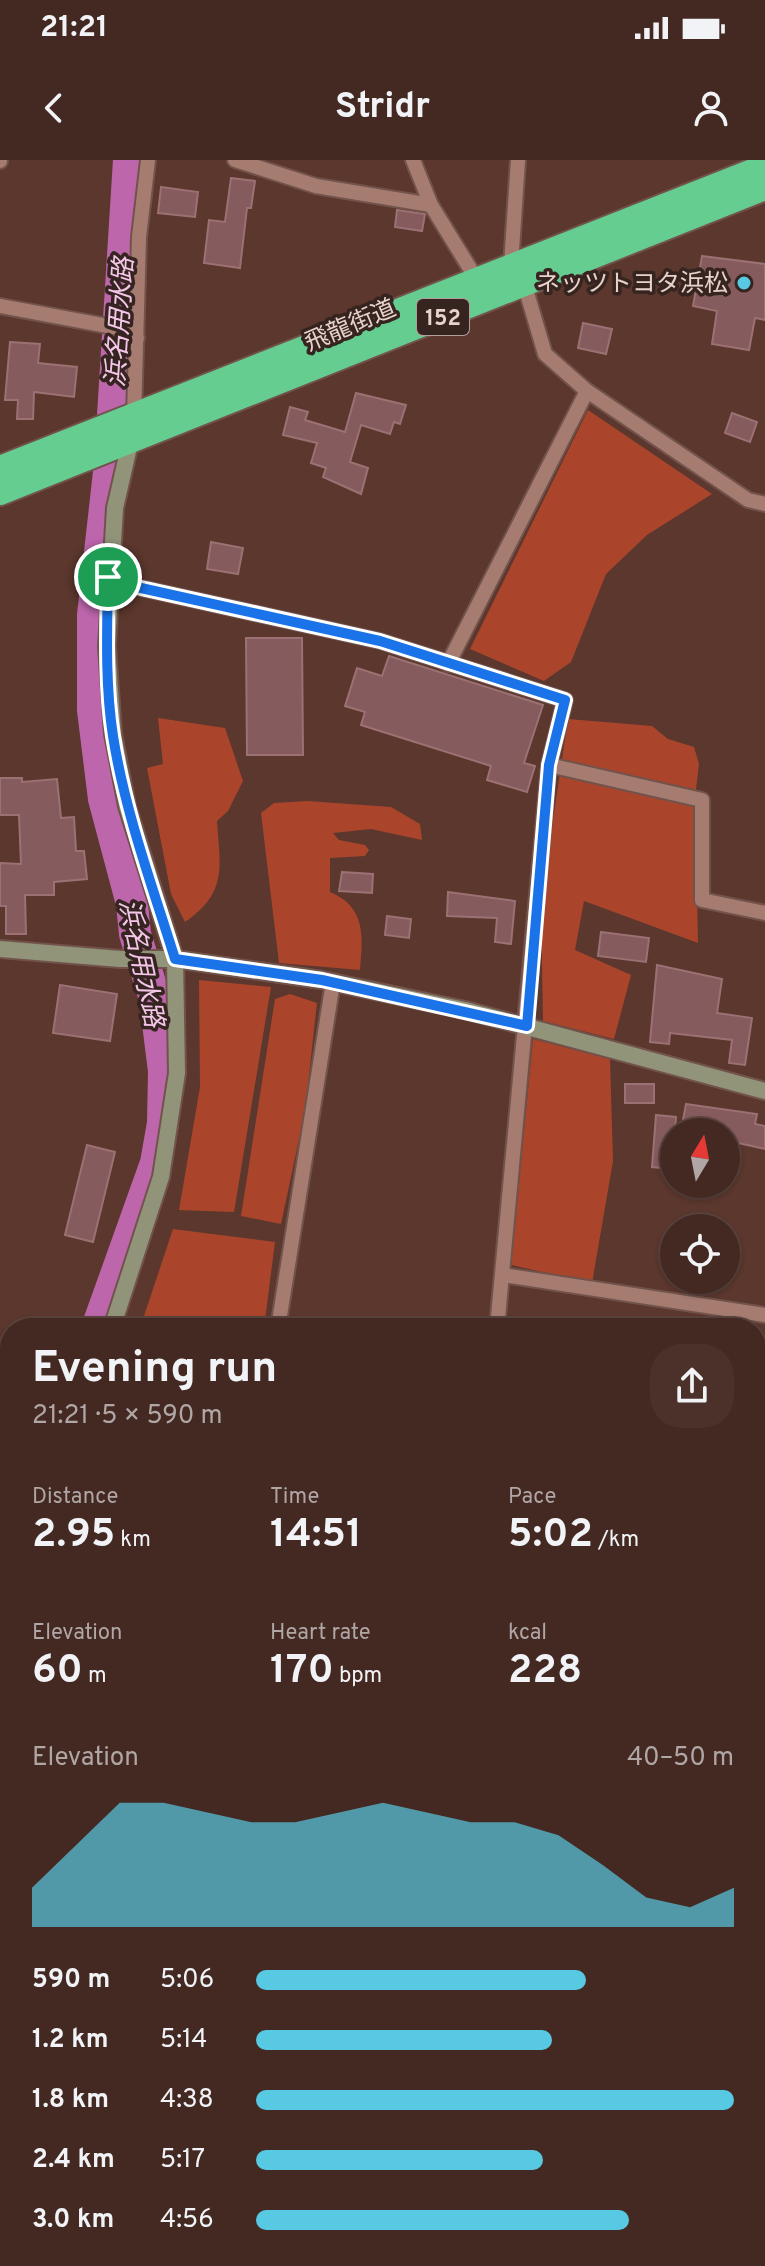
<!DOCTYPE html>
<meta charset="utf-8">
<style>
body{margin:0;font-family:Overpass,"Noto Sans JP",sans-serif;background:#4b312a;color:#f1f3f6;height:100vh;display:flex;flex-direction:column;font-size:30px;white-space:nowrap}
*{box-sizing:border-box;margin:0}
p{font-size:26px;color:#afa6a5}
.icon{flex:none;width:44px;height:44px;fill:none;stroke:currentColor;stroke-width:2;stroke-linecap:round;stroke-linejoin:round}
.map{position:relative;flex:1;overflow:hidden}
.details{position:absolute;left:0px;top:1158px;width:766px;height:948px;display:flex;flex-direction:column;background:#442922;border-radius:32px 32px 0 0;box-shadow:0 2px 6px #0004,0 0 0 2px #5c4540}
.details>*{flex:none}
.needle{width:52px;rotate:10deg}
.tools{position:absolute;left:660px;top:958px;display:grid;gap:16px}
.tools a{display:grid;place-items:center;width:80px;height:80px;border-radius:50%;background:#442922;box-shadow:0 2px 6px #0004,0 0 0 2px #5c4540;font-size:40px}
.pin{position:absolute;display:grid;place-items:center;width:68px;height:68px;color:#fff;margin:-34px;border:4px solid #fff;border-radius:50%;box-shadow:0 2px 8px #0007}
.round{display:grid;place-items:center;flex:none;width:84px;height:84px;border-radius:32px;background:#4b312a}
.summary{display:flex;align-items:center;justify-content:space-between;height:136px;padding:0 32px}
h1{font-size:44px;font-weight:700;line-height:60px}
.stats{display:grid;grid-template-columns:repeat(3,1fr);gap:12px;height:136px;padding:8px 32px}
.stats div{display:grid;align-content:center}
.stats b{font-size:40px;font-weight:700}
.stats small{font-size:22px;font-weight:400}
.stats p{font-size:22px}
.chart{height:224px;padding:16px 32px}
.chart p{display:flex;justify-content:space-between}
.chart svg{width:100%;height:144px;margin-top:8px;fill:#57c9e3;opacity:.7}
ul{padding:0 32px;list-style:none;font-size:26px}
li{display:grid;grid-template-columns:128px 96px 1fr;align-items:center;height:60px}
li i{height:20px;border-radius:10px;background:#57c9e3}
.status{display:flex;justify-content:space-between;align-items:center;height:56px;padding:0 40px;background:#442922;direction:ltr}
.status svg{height:22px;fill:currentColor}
header{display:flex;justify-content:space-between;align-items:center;height:104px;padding:0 32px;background:#442922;font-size:36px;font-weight:700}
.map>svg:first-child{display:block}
.green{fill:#aa452c}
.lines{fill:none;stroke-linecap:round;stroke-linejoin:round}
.river{stroke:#bd66ac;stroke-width:32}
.building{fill:#855b5e;stroke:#9c7173;stroke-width:2}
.street-casing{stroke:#72534c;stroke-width:18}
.secondary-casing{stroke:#72534c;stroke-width:20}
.primary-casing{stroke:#72534c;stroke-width:24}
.highway-casing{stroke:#72534c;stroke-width:28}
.street{stroke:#a67c71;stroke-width:14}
.secondary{stroke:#92947a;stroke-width:16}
.primary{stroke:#7fad83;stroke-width:20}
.highway{stroke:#65cd8f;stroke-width:24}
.route-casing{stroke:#fff;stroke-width:16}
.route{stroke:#1a73e8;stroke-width:10}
.poi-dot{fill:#57c9e3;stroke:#35241f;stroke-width:3}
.labels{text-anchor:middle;stroke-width:7;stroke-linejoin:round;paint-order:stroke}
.shield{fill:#35241f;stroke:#b39e97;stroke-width:2}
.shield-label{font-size:22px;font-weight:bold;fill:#e9d2cb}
.poi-label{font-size:24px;fill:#e9d2cb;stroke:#35241f;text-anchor:end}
.street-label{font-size:24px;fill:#e9d2cb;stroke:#35241f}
.water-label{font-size:26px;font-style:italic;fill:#f4c6e9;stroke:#35241f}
</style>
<div class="status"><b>21:21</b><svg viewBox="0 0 49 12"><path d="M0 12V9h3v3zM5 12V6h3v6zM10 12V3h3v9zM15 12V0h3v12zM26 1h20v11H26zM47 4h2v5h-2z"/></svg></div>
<header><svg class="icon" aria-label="back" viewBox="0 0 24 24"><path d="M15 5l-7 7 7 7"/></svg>Stridr<svg class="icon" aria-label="person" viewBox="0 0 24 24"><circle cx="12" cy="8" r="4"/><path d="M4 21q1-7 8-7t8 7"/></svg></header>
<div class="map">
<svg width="765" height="2106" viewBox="0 0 765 2106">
<rect width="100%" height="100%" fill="#5b372d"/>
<g class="green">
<polygon points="588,250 712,334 647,375 606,414 571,502 544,521 470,489"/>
<path d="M158,558L225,568L243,621L228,651L217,661C220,707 228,732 185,762L171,734L147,608L163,604Z"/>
<polygon points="568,559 652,566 668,579 694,587 699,604 695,638 698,783 584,741 575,790 631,815 614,879 543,861 541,740"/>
<path d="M307,641L391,647L420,664L422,680L371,669L333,673L339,680L365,685L369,690L365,696L330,698V732C366,747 363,776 360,810L279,803L261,653L274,643Z"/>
<polygon points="199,820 271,827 234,1052 179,1050 200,927"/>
<polygon points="290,834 317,843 305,951 281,1064 241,1056 275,839"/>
<polygon points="533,879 610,899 613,1001 592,1123 511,1105"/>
<polygon points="173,1069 275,1082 264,1168 140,1168"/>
</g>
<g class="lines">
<g class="river">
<polyline points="97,1168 156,1003 163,963 164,911 155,839 135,774 132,744 104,639 93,550 93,455 110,303 129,0"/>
<polyline points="0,1476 10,1449"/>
<polyline points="0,1622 10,1622"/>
<polyline points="756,1640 765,1640"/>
</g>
</g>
<g class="building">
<polygon points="231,18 255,21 251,48 247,48 240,108 204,103 209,60 225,62"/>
<polygon points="161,27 198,32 195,57 158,53"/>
<polygon points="397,50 425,54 422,71 395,67"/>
<polygon points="702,96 765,104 765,160 755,158 749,190 712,184 717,151 693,146"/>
<polygon points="583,163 612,169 606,194 578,188"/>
<polygon points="10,182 40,184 38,203 77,207 74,237 34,232 33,259 17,259 18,240 5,240"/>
<polygon points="356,233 406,245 400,264 394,262 390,274 361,265 350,302 368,308 361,334 323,317 326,308 311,303 317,283 283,275 290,247 308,252 305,260 345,272"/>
<polygon points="732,253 757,262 750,282 725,273"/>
<polygon points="211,382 243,388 238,414 207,409"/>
<polygon points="246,478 302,478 303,595 247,595"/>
<polygon points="389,496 543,545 524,603 535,606 527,632 487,620 491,606 361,565 365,552 345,546 357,508 382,516"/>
<polygon points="0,618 22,618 22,622 57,619 61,658 74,657 76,691 84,691 87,719 54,722 54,735 25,735 26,774 6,774 6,746 0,746 0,703 21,704 19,655 0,655"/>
<polygon points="342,712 373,714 372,733 339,731"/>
<polygon points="448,732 515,741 511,784 495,782 497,758 447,756"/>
<polygon points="387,756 411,759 409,778 385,775"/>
<polygon points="601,772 649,778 646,802 598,796"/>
<polygon points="657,805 722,819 717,853 752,858 745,905 729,903 732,880 670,873 669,884 650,882"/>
<polygon points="60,825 117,834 110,881 53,873"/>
<rect x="625" y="924" width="29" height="19"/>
<polygon points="686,944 757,954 755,964 765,966 765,989 729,981 731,974 726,972 682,965"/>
<polygon points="656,955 676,957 672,1009 652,1007"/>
<polygon points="87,985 115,992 93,1082 65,1075"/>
</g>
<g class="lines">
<defs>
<g id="street">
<polyline points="235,0 316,26 431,45"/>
<polyline points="413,0 431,45 477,120"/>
<polyline points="0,1 0,0"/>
<polyline points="511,105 518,0"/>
<polyline points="524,123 545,194 587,231 748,340 765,344"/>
<polyline points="0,146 129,170 137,178"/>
<polyline points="134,257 139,77 148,0"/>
<polyline points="108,417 141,428 380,481 565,540 549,605 497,1168"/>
<polyline points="448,504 587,231"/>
<polyline points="549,605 702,640 702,740 765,753"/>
<polyline points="503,1115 765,1155"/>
<polyline points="278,1168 333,822"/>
<polyline points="756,1299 765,1301"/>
<polyline points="0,1304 10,1308"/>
<polyline points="0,1539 10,1509"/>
<polyline points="0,1648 10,1648"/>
<polyline points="756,1652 765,1652"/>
<polyline points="532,2096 532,2106"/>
<polyline points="126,2106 126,2096"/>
<polyline points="323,2106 324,2096"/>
</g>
<g id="secondary">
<polyline points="0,789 120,799 175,799 322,820 465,850 765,931"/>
<polyline points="112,1168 161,1017 177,913 175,799 127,646 113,574 107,486 115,348 132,274"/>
</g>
<g id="primary">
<polyline points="0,2068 10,2073"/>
<polyline points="54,2096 74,2106"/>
</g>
<g id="highway">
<polyline points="0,308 765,6"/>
<polyline points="0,333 765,28"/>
</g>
</defs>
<use href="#street" class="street-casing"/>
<use href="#secondary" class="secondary-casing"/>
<use href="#primary" class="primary-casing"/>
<use href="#highway" class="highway-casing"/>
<use href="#street" class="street"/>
<use href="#secondary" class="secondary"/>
<use href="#primary" class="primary"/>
<use href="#highway" class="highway"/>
</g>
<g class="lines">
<defs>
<path id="route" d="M108,417L141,428L380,481L565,540L549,605L527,866L322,820L175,799C152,725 125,652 113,576C105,524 107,470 108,417Z"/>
</defs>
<use href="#route" class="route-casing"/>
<use href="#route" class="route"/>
</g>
<circle class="poi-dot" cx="744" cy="123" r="8"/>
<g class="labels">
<rect class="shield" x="417" y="139" width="52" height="36" rx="6"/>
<g class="shield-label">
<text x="443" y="165">152</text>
</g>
<g class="poi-label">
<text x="728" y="131">ネッツトヨタ浜松</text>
</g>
<g class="street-label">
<text transform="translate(350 165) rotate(-23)" y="8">飛龍街道</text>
</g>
<g class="water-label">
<text transform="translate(119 162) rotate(-86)" y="9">浜名用水路</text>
<text transform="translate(142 803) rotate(78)" y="9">浜名用水路</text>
</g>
</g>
</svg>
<div class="tools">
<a><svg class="needle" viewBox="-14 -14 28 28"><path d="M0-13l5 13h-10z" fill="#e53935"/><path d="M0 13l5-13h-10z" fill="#afa6a5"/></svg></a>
<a><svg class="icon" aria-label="locate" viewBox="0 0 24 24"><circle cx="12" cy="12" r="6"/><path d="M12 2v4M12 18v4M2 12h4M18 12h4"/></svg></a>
</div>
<div class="pin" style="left:108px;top:417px;background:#1e9e55"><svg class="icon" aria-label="arrive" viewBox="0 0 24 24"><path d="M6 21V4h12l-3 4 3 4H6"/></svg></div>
<section class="details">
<div class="summary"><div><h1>Evening run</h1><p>21:21 · 5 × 590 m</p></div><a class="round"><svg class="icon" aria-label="share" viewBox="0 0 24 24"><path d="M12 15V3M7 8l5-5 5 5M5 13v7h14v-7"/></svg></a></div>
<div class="stats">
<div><p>Distance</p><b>2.95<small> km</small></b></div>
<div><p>Time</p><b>14:51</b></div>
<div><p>Pace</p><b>5:02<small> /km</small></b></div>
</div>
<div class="stats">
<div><p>Elevation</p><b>60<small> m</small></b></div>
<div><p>Heart rate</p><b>170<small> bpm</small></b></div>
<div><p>kcal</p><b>228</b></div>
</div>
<div class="chart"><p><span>Elevation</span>40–50 m</p>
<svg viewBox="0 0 160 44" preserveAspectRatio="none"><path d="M0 44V32L10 19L20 6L30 6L40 9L50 12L60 12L70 9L80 6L90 9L100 12L110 12L120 16L130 25L140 35L150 38L160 32V44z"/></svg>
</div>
<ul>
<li><b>590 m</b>5:06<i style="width:69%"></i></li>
<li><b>1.2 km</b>5:14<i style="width:62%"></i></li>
<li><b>1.8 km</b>4:38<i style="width:100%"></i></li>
<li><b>2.4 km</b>5:17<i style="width:60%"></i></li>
<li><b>3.0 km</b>4:56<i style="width:78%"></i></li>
</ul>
</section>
</div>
